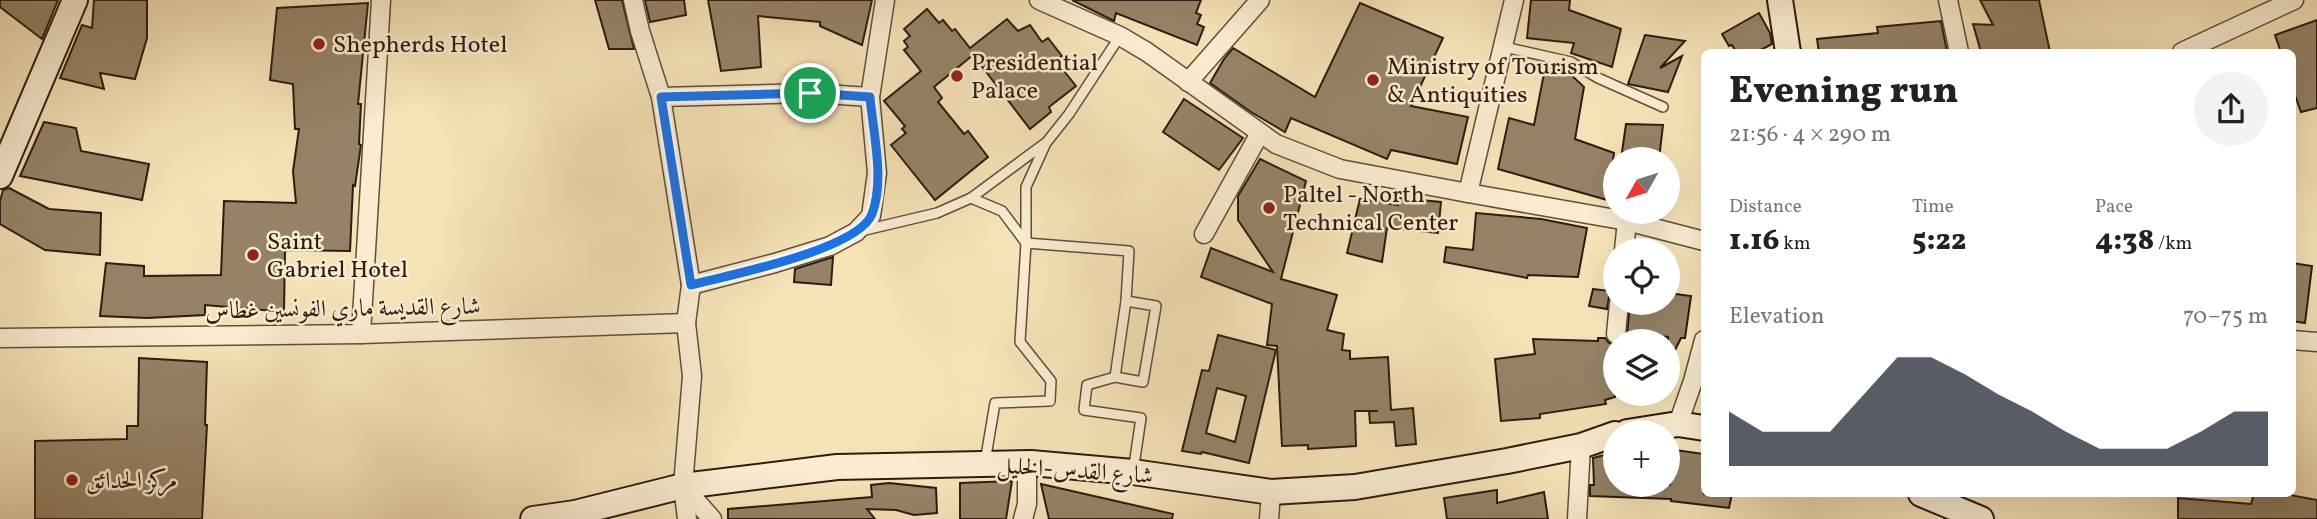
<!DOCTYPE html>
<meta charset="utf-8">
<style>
body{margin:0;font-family:Vollkorn,Amiri,serif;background:#f2f2f2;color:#222;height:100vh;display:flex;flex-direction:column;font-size:26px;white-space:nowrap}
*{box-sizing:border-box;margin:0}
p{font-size:23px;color:#767676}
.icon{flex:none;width:38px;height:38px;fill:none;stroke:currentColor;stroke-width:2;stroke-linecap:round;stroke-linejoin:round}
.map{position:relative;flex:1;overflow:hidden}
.panel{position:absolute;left:1701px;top:49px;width:595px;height:448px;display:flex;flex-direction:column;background:#fff;border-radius:10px;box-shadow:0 7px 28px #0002}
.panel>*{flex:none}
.needle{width:46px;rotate:231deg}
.tools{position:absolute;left:1603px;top:147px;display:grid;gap:14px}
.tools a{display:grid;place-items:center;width:77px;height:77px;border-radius:50%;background:#fff;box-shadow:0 7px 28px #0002;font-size:35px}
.pin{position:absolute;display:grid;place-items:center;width:60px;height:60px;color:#fff;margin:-30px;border:4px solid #fff;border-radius:50%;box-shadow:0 2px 7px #0007}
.round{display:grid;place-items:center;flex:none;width:74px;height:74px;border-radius:37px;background:#f2f2f2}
.headline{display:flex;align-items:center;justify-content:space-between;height:119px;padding:0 28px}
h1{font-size:38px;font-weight:800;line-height:52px}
.stats{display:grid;grid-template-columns:repeat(3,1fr);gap:10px;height:119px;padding:7px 28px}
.stats div{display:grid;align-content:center}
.stats b{font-size:30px;font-weight:800}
.stats small{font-size:19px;font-weight:400}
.stats p{font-size:19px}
.chart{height:196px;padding:14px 28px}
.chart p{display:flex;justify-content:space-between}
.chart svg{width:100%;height:126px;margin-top:7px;fill:#111827;opacity:.7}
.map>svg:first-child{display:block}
.building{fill:#968367;stroke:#2e1c10;stroke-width:2;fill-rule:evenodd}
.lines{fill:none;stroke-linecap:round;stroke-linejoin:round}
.lane-casing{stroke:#604e3a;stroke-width:12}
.street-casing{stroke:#604e3a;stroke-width:21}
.secondary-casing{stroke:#2e1c10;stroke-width:28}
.lane{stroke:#f9ecd0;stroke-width:9}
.street{stroke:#f9ecd0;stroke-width:18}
.secondary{stroke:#f9ecd0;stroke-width:24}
.route-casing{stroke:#fff;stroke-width:14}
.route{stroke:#1a73e8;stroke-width:9}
.poi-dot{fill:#8f2418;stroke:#f9ecd0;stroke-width:2.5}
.labels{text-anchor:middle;stroke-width:5;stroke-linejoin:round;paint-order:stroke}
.poi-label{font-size:24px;fill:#2e1c10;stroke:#f9ecd0;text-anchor:start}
.street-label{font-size:24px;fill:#2e1c10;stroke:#f9ecd0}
</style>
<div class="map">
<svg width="2317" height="519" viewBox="0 0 2317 519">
<rect width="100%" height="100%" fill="#f6e2b7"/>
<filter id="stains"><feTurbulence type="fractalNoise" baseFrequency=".00286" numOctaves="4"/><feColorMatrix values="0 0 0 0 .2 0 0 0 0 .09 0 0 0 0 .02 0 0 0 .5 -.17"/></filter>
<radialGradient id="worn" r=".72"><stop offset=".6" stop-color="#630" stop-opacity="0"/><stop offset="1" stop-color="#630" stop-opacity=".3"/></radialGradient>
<g class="building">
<polygon points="0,0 58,0 42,39 0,7"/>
<polygon points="94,0 147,0 147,38 135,79 100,73 104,89 60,78 82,25 92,28"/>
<polygon points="595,0 622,0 634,49 609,49"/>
<polygon points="645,0 684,0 686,15 650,22"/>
<polygon points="708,0 872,0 862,45 820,26 820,22 758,16 761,67 721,71"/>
<polygon points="1072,0 1201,0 1196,13 1201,15 1197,24 1204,27 1197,45 1116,13 1114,21"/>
<polygon points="1531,0 1570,0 1569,10 1621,29 1612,67 1571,53 1574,43 1527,38"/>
<polygon points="1980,0 2039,0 2050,52 1981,52 1973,24 1993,25"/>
<polygon points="368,3 358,104 361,104 359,144 361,145 355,186 353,185 350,251 285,250 284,312 205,305 205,315 147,318 100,316 106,263 144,266 144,276 221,275 224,201 296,203 293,171 299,129 295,129 293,84 270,80 277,8"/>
<polygon points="1360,3 1443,38 1411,106 1468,117 1457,164 1391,150 1387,159 1291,118 1285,132 1251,112 1210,83 1224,59 1233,48 1315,97"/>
<polygon points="927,9 939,23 943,20 952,31 955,29 970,48 1007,19 1018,31 1030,25 1042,42 1048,38 1062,56 1056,61 1076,86 1049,107 1051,112 1030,129 973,55 934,87 942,98 938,102 964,134 968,131 988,157 935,200 891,145 906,133 902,129 905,126 884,101 921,71 904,50 908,47 904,41 910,36 904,29"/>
<polygon points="1759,13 1770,33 1772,44 1757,52 1736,52 1732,45 1729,46 1722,34"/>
<polygon points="2317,20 2317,108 2301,112 2292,87 2292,52 2281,52 2275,35"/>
<polygon points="1941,21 1947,52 1819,52 1817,39 1878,33 1877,27"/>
<polygon points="1645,35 1685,41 1660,68 1682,56 1668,92 1628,84"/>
<polygon points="1545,68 1567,71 1584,87 1575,139 1614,153 1607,200 1498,169 1509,118 1534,125"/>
<polygon points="1184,99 1243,138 1219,170 1163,132"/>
<polygon points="44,122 76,128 81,151 149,164 142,200 20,176"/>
<polygon points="1626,124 1663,125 1659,159 1621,159"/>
<polygon points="1260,159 1306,181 1281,279 1337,295 1327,330 1344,334 1342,350 1350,351 1350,359 1388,357 1391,410 1413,408 1416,444 1396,446 1394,422 1370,423 1369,411 1378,411 1355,411 1356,446 1308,449 1308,445 1282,446 1277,346 1267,345 1272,304 1201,277 1211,248 1273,272 1238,220 1238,196"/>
<polygon points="9,188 49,209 101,213 100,255 45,250 0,224 0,201 3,190"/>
<polygon points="1399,198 1441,202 1438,233 1387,228 1382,262 1347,253 1360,199 1398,205"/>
<polygon points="1476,213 1541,219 1587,228 1578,277 1528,275 1527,278 1444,262 1446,247 1473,250"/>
<polygon points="833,257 831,285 794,282 795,269"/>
<polygon points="2292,263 2312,266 2305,323 2292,321"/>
<polygon points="1593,289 1610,291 1607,309 1589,306"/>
<polygon points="1668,293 1691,296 1685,338 1681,338 1668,364 1668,337 1638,334 1638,341 1625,341 1627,335 1630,303 1668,303"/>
<path d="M1218,335L1276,350L1249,463L1202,452L1201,454L1182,451L1202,370L1209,371ZM1217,388L1246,396L1235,442L1206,433Z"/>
<polygon points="1598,338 1605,338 1609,343 1615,345 1615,397 1605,400 1606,404 1540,414 1540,418 1501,421 1495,359 1535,354 1533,339 1598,341"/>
<polygon points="139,358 207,362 205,425 207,425 202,519 35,519 35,441 127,439 127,426 138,426"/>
<polygon points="1668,449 1704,454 1704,494 1732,494 1729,508 1671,501 1671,499 1590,496 1590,485 1594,485 1593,458 1615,452 1615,485 1670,485"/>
<polygon points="1012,481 1006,519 960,519 960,483"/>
<polygon points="889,483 936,488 937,513 914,515 896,510 867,509 875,519 728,519 728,509 872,497 871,485"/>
<polygon points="1041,484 1173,514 1172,519 1049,519"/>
<polygon points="1497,490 1497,503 1544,492 1548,519 1447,519 1444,498"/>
<polygon points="2254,494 2285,494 2317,500 2317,519 2178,519 2178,498 2251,504"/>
</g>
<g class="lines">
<defs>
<g id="lane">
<polyline points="1504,47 1571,62 1598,78 1663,107"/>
<polyline points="971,198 1002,211 1026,243"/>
<polyline points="861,231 937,213 971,198 1044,144"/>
<polyline points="1026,243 1026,187 1046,143 1069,114 1120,36"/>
<polyline points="1126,301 1156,306 1143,382 1115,377 1087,385 1084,410 1141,418 1133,472"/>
<polyline points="985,462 995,403 1050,401 1051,381 1020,342 1026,243 1129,251 1126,301 1115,377"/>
</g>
<g id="street">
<polyline points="633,0 640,31 661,97 691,285 686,323 692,376 683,486 687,519"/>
<polyline points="1039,0 1120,36 1147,52 1276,144 1340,169 1468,193"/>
<polyline points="1514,0 1468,193 1627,221 1704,241"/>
<polyline points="1948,0 1959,52"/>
<polyline points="2182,52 2294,0"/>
<polyline points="1188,82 1260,0"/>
<polyline points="661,97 809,93 870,97"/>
<polyline points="1204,234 1260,133"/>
<polyline points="1624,250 1627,221"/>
<polyline points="691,285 775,263 830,246 856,232 871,216 877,173 870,97 885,0"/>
<polyline points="361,334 381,0"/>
<polyline points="1616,334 1619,303"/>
<polyline points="0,338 361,334 686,323"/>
<polyline points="2292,340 2317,342"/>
<polyline points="1678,424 1693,381 1704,340"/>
<polyline points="683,486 712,519"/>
<polyline points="1023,519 1027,504 1027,463"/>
<polyline points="1269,519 1271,492"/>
<polyline points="1577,519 1581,446"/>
</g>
<g id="secondary">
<polyline points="1780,0 1788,52"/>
<polyline points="0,176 75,0"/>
<polyline points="1627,432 1678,424 1704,428"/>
<polyline points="1921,494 1981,519"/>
<polyline points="533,519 575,513 683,486 837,467 1031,463 1133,472 1271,492 1355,487 1507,461 1581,446 1615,434"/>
</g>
</defs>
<use href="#lane" class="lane-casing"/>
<use href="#street" class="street-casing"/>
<use href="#secondary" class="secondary-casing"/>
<use href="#lane" class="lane"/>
<use href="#street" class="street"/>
<use href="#secondary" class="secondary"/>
</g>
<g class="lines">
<defs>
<path id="route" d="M810,93L870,97C873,133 885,179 872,214C858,250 729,275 691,285L661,97Z"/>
</defs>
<use href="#route" class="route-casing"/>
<use href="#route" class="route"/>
</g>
<g class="poi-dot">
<circle cx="319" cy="44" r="7"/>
<circle cx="957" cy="76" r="7"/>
<circle cx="1373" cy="80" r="7"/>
<circle cx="1269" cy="208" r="7"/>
<circle cx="253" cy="255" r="7"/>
<circle cx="72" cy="480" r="7"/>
</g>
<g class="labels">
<g class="poi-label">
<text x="333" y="52">Shepherds Hotel</text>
<text x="971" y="70">Presidential<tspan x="971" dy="28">Palace</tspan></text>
<text x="1387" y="74">Ministry of Tourism<tspan x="1387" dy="28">&amp; Antiquities</tspan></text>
<text x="1283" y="202">Paltel - North<tspan x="1283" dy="28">Technical Center</tspan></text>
<text x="267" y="249">Saint<tspan x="267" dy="28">Gabriel Hotel</tspan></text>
<text x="86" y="488">مركز الحدائق</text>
</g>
<g class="street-label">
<text transform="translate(343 308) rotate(-1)" y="8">شارع القديسة ماري الفونسين غطاس</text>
<text transform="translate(1075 470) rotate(4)" y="8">شارع القدس-الخليل</text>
</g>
</g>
<rect width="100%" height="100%" filter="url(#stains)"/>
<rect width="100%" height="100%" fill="url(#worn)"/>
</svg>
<div class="tools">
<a><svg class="needle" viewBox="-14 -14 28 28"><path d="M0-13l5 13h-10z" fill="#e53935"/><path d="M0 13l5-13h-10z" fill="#767676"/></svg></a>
<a><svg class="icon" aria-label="locate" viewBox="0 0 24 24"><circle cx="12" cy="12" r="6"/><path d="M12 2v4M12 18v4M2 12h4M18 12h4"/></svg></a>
<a><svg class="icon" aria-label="layers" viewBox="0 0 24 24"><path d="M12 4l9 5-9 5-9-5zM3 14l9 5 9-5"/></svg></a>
<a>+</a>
</div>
<div class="pin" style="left:810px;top:93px;background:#1e9e55"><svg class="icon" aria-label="arrive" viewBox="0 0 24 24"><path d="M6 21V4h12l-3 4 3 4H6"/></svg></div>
<section class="panel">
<div class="headline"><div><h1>Evening run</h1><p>21:56 · 4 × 290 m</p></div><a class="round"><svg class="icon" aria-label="share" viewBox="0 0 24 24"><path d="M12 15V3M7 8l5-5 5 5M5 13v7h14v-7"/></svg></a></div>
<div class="stats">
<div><p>Distance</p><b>1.16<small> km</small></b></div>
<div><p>Time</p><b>5:22</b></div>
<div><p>Pace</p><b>4:38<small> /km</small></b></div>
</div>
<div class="chart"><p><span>Elevation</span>70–75 m</p>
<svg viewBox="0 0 160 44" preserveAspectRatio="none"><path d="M0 44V25L10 32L20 32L30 32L40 19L50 6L60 6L70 12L80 19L90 25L100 32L110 38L120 38L130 38L140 32L150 25L160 25V44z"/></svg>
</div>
</section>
</div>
